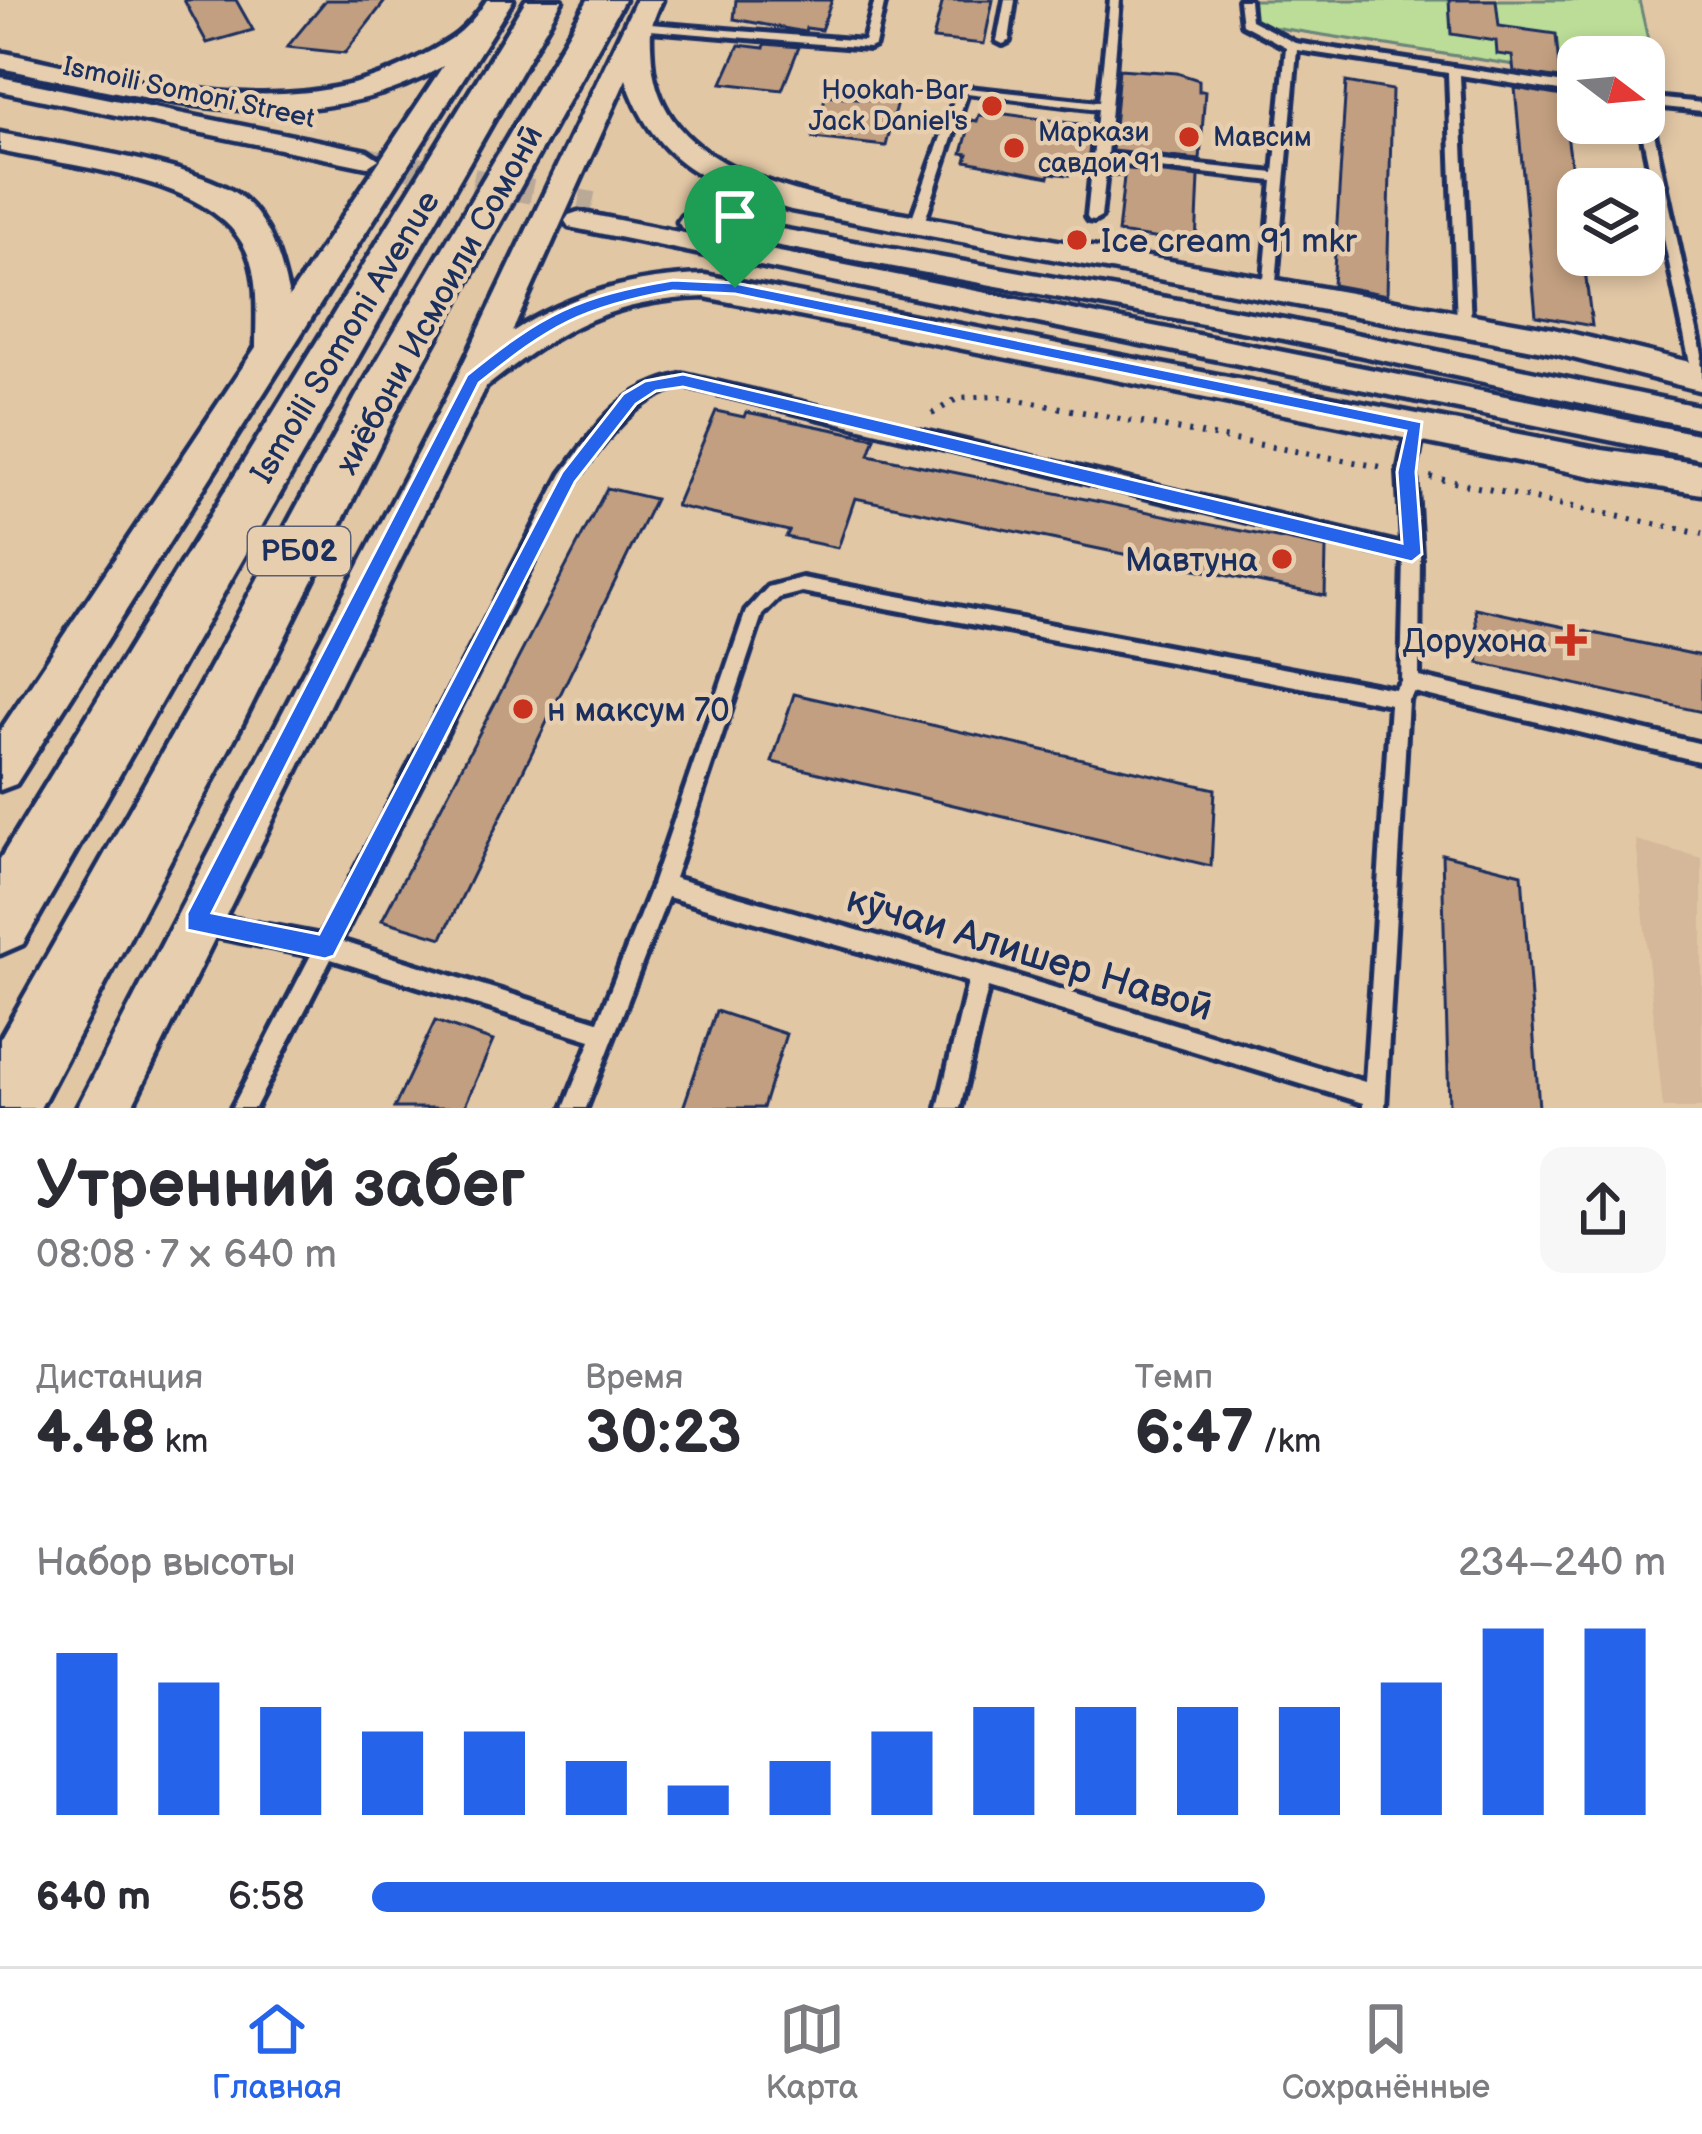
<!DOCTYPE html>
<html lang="ru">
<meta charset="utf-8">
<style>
body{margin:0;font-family:"Balsamiq Sans",sans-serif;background:#f7f7f7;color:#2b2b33;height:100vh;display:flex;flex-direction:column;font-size:45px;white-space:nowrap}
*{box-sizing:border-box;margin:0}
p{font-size:39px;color:#7c7c81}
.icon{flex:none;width:66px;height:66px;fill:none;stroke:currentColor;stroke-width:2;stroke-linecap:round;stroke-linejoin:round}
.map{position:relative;height:1108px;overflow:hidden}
.sheet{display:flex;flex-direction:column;background:#fff;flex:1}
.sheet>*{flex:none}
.needle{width:78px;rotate:106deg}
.buttons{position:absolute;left:1557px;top:36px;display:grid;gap:24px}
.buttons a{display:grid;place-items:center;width:108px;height:108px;border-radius:24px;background:#fff;box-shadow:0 6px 18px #0003;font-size:60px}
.pin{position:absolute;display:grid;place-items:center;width:102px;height:102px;color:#fff;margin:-123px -51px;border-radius:50% 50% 50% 0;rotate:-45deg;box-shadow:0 0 12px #0007}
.pin .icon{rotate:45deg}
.round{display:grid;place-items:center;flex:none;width:126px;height:126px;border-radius:24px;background:#f7f7f7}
.overview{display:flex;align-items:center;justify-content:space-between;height:204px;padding:0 36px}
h1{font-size:66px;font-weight:700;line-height:90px}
.stats{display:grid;grid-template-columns:repeat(3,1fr);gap:18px;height:204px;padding:12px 36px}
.stats div{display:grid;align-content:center}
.stats b{font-size:60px;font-weight:700}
.stats small{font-size:33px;font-weight:400}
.stats p{font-size:33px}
.chart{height:336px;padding:24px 36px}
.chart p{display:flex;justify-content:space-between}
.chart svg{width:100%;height:216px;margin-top:12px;stroke:#2563eb;stroke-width:6}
ul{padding:0 36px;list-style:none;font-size:39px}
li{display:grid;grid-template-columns:192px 144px 1fr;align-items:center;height:90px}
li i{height:30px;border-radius:15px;background:#2563eb}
.menu{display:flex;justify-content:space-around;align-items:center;height:168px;border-top:3px solid #e1e1e2;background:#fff;font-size:33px;color:#7c7c81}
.menu a{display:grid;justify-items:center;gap:6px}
.menu .selected{color:#2563eb}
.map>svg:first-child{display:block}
.built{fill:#d4b899}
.green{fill:#bbdd97;stroke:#6b867a;stroke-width:3}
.building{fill:#c29f80;stroke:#1b2f5e;stroke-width:3}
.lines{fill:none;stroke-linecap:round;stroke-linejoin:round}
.minor-tunnel{stroke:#baa997;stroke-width:24;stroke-dasharray:24 12;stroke-linecap:butt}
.service-casing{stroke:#1b2f5e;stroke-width:10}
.minor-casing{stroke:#1b2f5e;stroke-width:9}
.tertiary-casing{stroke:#1b2f5e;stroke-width:9}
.trunk-casing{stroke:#1b2f5e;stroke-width:9}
.path{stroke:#1b2f5e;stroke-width:6;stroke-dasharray:3 9;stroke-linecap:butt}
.service{fill:#e6ceae;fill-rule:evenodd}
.minor{fill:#e6ceae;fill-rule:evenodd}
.tertiary{fill:#e6ceae;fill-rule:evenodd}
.trunk{fill:#e6ceae;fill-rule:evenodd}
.route{fill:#2563eb;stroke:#fff;stroke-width:3;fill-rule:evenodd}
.poi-dot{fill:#c8321e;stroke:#e6ceae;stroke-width:4.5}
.labels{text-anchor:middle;stroke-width:9;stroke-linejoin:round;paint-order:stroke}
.far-poi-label{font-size:27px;fill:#1b2f5e;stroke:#e6ceae;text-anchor:start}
.far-street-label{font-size:27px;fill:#1b2f5e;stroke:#e6ceae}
.shield{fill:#e6ceae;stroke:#585f76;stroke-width:3}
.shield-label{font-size:30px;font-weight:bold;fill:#1b2f5e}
.poi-label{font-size:33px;fill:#1b2f5e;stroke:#e6ceae;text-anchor:start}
.street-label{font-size:33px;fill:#1b2f5e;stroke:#e6ceae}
.near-street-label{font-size:39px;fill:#1b2f5e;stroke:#e6ceae}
</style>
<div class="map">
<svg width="1702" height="1108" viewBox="0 0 1702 1108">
<rect width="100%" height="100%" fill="#e2c7a5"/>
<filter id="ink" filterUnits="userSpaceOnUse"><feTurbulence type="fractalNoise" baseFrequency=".00833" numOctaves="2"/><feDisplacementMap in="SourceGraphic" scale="24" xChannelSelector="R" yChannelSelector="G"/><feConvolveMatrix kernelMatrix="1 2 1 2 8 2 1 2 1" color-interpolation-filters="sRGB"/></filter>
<g filter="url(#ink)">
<polygon class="built" points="1636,840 1702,858 1702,1108 1663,1108"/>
<polygon class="green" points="1252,0 1639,0 1659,88 1644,86 1644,57 1578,57 1578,75 1253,24"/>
<g class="building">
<polygon points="184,0 236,0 253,30 207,43"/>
<polygon points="326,0 386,0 345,53 287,47"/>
<polygon points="736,0 832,0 821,30 806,28 805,32 734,19"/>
<polygon points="943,0 993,0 984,44 933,39"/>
<polygon points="1449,0 1496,0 1499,26 1556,34 1560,79 1514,72 1512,56 1497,54 1496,41 1451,34"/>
<polygon points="765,44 799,47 782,90 722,83 739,45 764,48"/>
<polygon points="1119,69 1177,73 1199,80 1199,91 1205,91 1200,160 1112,151"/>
<polygon points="1346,82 1392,90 1387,295 1333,285"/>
<polygon points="1515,88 1562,96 1578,217 1578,255 1583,255 1592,326 1536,316"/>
<polygon points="826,95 897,102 886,146 813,138"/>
<polygon points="998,113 1092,126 1087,172 1070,169 1069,175 1050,173 1049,177 966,161 968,154 962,153 971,120 977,121 979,115 997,117"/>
<polygon points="1111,167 1199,177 1196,244 1118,233 1124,177 1110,175"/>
<polygon points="716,411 744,417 746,412 875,438 869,455 1326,548 1325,596 855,498 838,548 786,537 789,531 676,506"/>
<polygon points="607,488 655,499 442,938 382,920"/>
<polygon points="1475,608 1702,656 1702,712 1479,663"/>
<polygon points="794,694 1215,789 1211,866 772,762"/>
<polygon points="1442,854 1522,874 1539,1108 1449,1108"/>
<polygon points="716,1011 786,1034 763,1108 683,1108"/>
<polygon points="435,1021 493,1041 464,1108 394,1108"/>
</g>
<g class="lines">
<polyline class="minor-tunnel" points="367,159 593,204"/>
<defs>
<g id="service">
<polygon points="875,0 885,0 875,45 869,48 638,29 632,26 638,23 864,41"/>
<polygon points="1005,0 1015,0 1009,41 1003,44 997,41"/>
<polygon points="1110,0 1120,0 1107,155 1274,173 1286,47 1242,24 1239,0 1249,0 1251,20 1295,43 1578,86 1578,94 1460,75 1471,325 1469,329 1459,329 1457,325 1448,73 1297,50 1275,293 1265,293 1263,290 1273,181 1107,162 1101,217 1094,221 1089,220 1087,217 1098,109 967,93 923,226 916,230 911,229 909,226 959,87 1099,102"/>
<polygon points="1644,97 1702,103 1702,111 1644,105"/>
<polygon points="1644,111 1650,115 1702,354 1700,383 1693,378 1640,123 1644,123"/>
<path d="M683,375L1403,545L1399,472L1408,427L1411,423H1421L1424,427L1415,472L1420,554L1419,677L1702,744V762L1414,692L1408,700L1385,1108H1363V1103L988,988L960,1108H938L968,982L668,897L586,1108H564L591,1040L331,959L255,1108H232L311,955L200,933L193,930L190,923L193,916L200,913L321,936L562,474C601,423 617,391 683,375ZM683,385L1404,559L1401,681L1395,689L802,578L768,587L746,611L652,885L598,1021L340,941L574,482C605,440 630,399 683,385ZM802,592L1390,704L1365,1082L980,965L674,878L762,615L779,598Z"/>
</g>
<g id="minor">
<polygon points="0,77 367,151 379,159 367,167 0,91"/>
<polygon points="578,212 1702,435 1702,459 569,227 565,221 569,215"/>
<polygon points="691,213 1284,319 1702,407 1702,429 1284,339 682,228 678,222 682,216"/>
</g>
<g id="tertiary">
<path d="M487,0H513L16,784L0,790V731L256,347C256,315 260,274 244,246C208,177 72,167 0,151V133C56,145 203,164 242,198C272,224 281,261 289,297L443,66C307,146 145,97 0,68V52C133,79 292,129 418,58C453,39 465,33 487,0Z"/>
<path d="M636,0H662C649,28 650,31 652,61C660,156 760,182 838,202L1553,329L1702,365V391L1553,353L791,210C711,186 653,163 626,79L512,332C572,293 634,277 705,275L1602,450L1702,464V494L1602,478L705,297C610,300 559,329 486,387L131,1108H77L456,379Z"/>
</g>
<g id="trunk">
<polygon points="526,0 562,0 23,944 0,954 0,859"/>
<polygon points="588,0 624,0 397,410 242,724 40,1108 0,1108 0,1039 200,686 356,397"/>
</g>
</defs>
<use href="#service" class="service-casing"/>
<use href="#minor" class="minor-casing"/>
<use href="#tertiary" class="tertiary-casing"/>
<use href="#trunk" class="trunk-casing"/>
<g class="path">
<polyline points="932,414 958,398 996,396 1381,467"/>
<polyline points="1430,477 1702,534"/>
</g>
<use href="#service" class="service"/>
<use href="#minor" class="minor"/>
<use href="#tertiary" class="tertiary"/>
<use href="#trunk" class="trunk"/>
</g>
</g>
<path class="route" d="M673,280L735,283L1422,422L1416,472L1422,554L1412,562L683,387L656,391L636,404L575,482L334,956L325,959L187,930V913L467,375C542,314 577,296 673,280ZM673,291L735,294L1406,431L1397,472L1402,543L683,374L645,381L623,394L562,472L319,934L212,913L479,383C550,326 582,307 673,291Z"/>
<g class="poi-dot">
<circle cx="992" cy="106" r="12"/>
<circle cx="1189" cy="137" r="12"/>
<circle cx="1014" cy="148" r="12"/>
<circle cx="1077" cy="240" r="12"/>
<circle cx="1282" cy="559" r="12"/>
<path d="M1565 622h12v12h12v12h-12v12h-12v-12h-12v-12h12z"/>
<circle cx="523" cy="709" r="12"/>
</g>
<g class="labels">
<g class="far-poi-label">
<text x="968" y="99" text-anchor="end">Hookah-Bar<tspan x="968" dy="31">Jack Daniel's</tspan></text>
<text x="1038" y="141">Маркази<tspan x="1038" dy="31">савдои 91</tspan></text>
<text x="1213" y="146">Мавсим</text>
</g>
<g class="far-street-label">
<text transform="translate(189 92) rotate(12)" y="9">Ismoili Somoni Street</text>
</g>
<rect class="shield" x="248" y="527" width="102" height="48" rx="9"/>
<g class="shield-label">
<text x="299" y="561">РБ02</text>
</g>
<g class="poi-label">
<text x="1101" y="252">Ice cream 91 mkr</text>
<text x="1258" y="571" text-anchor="end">Мавтуна</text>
<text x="1547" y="652" text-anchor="end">Дорухона</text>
<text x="547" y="721">н максум 70</text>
</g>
<g class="street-label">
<text transform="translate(438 299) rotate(-61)" y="12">хиёбони Исмоили Сомонӣ</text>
<text transform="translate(344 336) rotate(-59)" y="12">Ismoili Somoni Avenue</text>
</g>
<g class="near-street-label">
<text transform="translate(1030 952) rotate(17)" y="14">кӯчаи Алишер Навоӣ</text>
</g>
</g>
</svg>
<div class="buttons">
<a><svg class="needle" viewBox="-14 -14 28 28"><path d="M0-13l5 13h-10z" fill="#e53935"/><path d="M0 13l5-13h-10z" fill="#7c7c81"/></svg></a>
<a><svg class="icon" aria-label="layers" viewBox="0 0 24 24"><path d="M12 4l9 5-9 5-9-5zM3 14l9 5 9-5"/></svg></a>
</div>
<div class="pin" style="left:735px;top:288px;background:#1e9e55"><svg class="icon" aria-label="arrive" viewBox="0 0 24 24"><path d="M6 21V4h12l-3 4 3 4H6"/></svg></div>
</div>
<section class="sheet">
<div class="overview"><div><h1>Утренний забег</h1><p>08:08 · 7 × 640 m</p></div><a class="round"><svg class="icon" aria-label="share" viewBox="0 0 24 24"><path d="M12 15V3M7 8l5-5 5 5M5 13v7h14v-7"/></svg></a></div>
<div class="stats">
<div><p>Дистанция</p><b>4.48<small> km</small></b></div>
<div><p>Время</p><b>30:23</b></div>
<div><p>Темп</p><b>6:47<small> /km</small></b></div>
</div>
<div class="chart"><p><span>Набор высоты</span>234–240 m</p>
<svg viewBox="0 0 160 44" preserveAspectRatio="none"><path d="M5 44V11M15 44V17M25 44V22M35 44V27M45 44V27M55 44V33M65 44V38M75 44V33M85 44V27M95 44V22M105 44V22M115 44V22M125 44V22M135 44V17M145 44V6M155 44V6"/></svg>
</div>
<ul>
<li><b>640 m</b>6:58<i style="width:69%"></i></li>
</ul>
</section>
<nav class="menu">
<a class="selected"><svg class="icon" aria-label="home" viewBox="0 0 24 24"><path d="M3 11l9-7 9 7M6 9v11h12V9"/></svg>Главная</a>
<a><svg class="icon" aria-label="map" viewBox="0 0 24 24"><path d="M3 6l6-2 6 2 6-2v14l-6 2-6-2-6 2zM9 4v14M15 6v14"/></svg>Карта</a>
<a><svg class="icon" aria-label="saved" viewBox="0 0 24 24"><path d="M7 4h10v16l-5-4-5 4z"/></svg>Сохранённые</a>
</nav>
